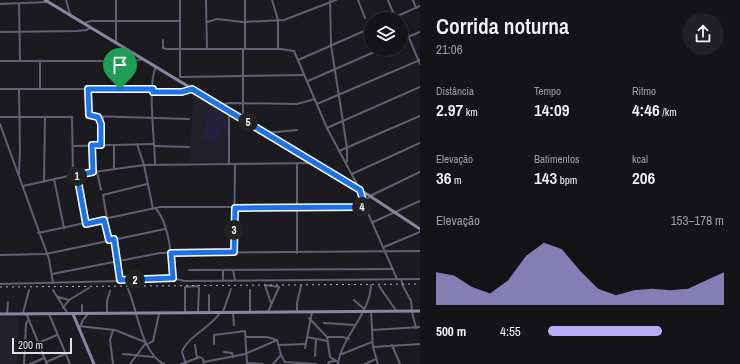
<!DOCTYPE html>
<html lang="pt">
<meta charset="utf-8">
<style>
body{margin:0;font-family:"Archivo Narrow",sans-serif;background:#212124;color:#f1f3f6;height:100vh;display:flex;flex-direction:column;font-size:15px;white-space:nowrap}
*{box-sizing:border-box;margin:0}
p{font-size:13px;color:#9d9ea1}
.icon{flex:none;width:22px;height:22px;fill:none;stroke:currentColor;stroke-width:2;stroke-linecap:round;stroke-linejoin:round}
.map{position:relative;flex:1;overflow:hidden}
.sheet{display:flex;flex-direction:column;background:#141417;width:320px}
.sheet>*{flex:none}
.fabs{position:absolute;left:364px;top:12px;display:grid;gap:8px}
.fabs a{display:grid;place-items:center;width:44px;height:44px;border-radius:50%;background:#141417;box-shadow:0 1px 3px #0004,0 0 0 1px #333336;font-size:20px}
.scale{position:absolute;left:12px;bottom:10px;width:60px;box-sizing:border-box;padding-left:4px;border:2px solid #e1e1e4;border-top:0;font-size:11px;line-height:14px;white-space:nowrap;color:#e1e1e4;-webkit-text-stroke:3px #121216;paint-order:stroke}
.pin{position:absolute;display:grid;place-items:center;width:34px;height:34px;color:#fff;margin:-41px -17px;border-radius:50% 50% 50% 0;rotate:-45deg;box-shadow:0 0 4px #0007}
.pin .icon{rotate:45deg}
.km{position:absolute;width:20px;height:20px;margin:-10px;border-radius:50%;background:#222;color:#fff;font-size:11px;line-height:20px;text-align:center}
.round{display:grid;place-items:center;flex:none;width:42px;height:42px;border-radius:21px;background:#212124}
.overview{display:flex;align-items:center;justify-content:space-between;height:68px;padding:0 16px}
h1{font-size:22px;font-weight:600;line-height:30px}
.metrics{display:grid;grid-template-columns:repeat(3,1fr);gap:6px;height:68px;padding:4px 16px}
.metrics div{display:grid;align-content:center}
.metrics b{font-size:17px;font-weight:600}
.metrics small{font-size:11px;font-weight:400}
.metrics p{font-size:11px}
.chart{height:112px;padding:8px 16px}
.chart p{display:flex;justify-content:space-between}
.chart svg{width:100%;height:72px;margin-top:4px;fill:#b6acf8;opacity:.7}
ul{padding:0 16px;list-style:none;font-size:13px}
li{display:grid;grid-template-columns:64px 48px 1fr;align-items:center;height:30px}
li i{height:10px;border-radius:5px;background:#b6acf8}
main{display:flex;flex:1;min-height:0}
.map>svg:first-child{display:block}
.built{fill:#22212b}
.green{fill:#251f40}
.lines{fill:none;stroke-linecap:round;stroke-linejoin:round}
.street{stroke:#615f72;stroke-width:2}
.secondary{stroke:#8986a4;stroke-width:3}
.rail{stroke:#b4b4b7;stroke-width:1;stroke-dasharray:2 4;stroke-linecap:butt}
.route-casing{stroke:#fff;stroke-width:8}
.route{stroke:#1a73e8;stroke-width:5}
</style>
<main>
<div class="map">
<svg width="420" height="364" viewBox="0 0 420 364">
<rect width="100%" height="100%" fill="#1b1b1f"/>
<g class="built">
<polygon points="193,95 228,114 228,162 190,162"/>
<polygon points="0,317 19,317 16,364 0,364"/>
</g>
<polygon class="green" points="208,109 223,111 221,121 227,122 226,130 220,130 218,141 203,139"/>
<g class="lines">
<g class="street">
<polyline points="66,0 70,14"/>
<polyline points="116,0 116,43"/>
<polyline points="180,0 180,77"/>
<polyline points="206,0 207,49"/>
<polyline points="245,0 245,49"/>
<polyline points="272,0 278,20 278,49"/>
<polyline points="330,0 331,45 347,148 347,162"/>
<polyline points="358,0 365,18"/>
<polyline points="388,0 395,17"/>
<polyline points="413,0 416,8"/>
<polyline points="0,4 48,2"/>
<polyline points="19,4 20,61"/>
<polyline points="391,19 420,6"/>
<polyline points="401,19 420,64"/>
<polyline points="207,22 217,19 243,22 284,20 336,0"/>
<polyline points="84,23 91,21 180,21"/>
<polyline points="0,32 77,31 86,30 91,28"/>
<polyline points="163,40 163,48 166,49 281,49 294,51 327,128 360,190 364,204 397,279"/>
<polyline points="401,40 420,32"/>
<polyline points="298,60 371,28"/>
<polyline points="0,61 133,61 143,59"/>
<polyline points="180,77 304,75"/>
<polyline points="308,81 381,49"/>
<polyline points="0,89 153,89"/>
<polyline points="40,89 40,61"/>
<polyline points="88,89 90,116 189,119"/>
<polyline points="19,90 20,150 19,174"/>
<polyline points="153,92 184,92 192,89"/>
<polyline points="317,104 420,60"/>
<polyline points="219,105 229,103 297,104 315,99"/>
<polyline points="229,111 229,164"/>
<polyline points="0,117 72,117 73,175"/>
<polyline points="243,119 243,49"/>
<polyline points="0,124 49,259 53,283"/>
<polyline points="327,128 420,87"/>
<polyline points="266,133 297,130"/>
<polyline points="137,144 144,165 153,209"/>
<polyline points="92,145 93,172"/>
<polyline points="101,145 103,117"/>
<polyline points="74,146 154,144"/>
<polyline points="155,146 189,147"/>
<polyline points="339,151 420,116"/>
<path d="M155,164C155,142 147,85 156,67"/>
<polyline points="114,168 114,145"/>
<polyline points="97,172 101,190"/>
<polyline points="352,174 420,143"/>
<polyline points="77,175 86,223"/>
<polyline points="54,179 64,228"/>
<polyline points="44,182 45,117"/>
<polyline points="23,186 73,175 144,165 315,163"/>
<path d="M156,209C169,223 172,259 173,278"/>
<polyline points="107,219 103,195 147,184"/>
<polyline points="104,220 109,240"/>
<polyline points="373,222 420,201"/>
<polyline points="38,233 160,207 360,207 370,196 420,172"/>
<polyline points="114,239 120,280"/>
<polyline points="384,247 420,232"/>
<polyline points="234,252 235,164"/>
<polyline points="297,253 297,164"/>
<polyline points="0,255 46,254 165,229"/>
<polyline points="189,270 393,269"/>
<polyline points="223,270 223,280"/>
<polyline points="233,270 235,280"/>
<polyline points="52,274 160,253 420,251"/>
<polyline points="401,279 403,286 411,301 412,312 416,328"/>
<polyline points="0,284 159,280 173,278 184,281 420,279"/>
<polyline points="379,286 397,312"/>
<path d="M128,289C138,311 141,353 164,364"/>
<polyline points="53,290 68,314"/>
<polyline points="58,297 69,300"/>
<polyline points="354,300 364,309"/>
<polyline points="63,308 69,300 89,288"/>
<polyline points="371,311 373,347 378,364"/>
<polyline points="209,312 209,295"/>
<polyline points="223,312 231,289"/>
<polyline points="250,312 250,290"/>
<polyline points="268,312 279,287 265,285 271,303"/>
<polyline points="297,312 297,303 301,286"/>
<polyline points="23,313 29,290"/>
<polyline points="82,313 82,305"/>
<polyline points="107,313 107,301 110,291"/>
<polyline points="185,313 185,287 197,286 199,288 198,313"/>
<polyline points="233,313 234,325"/>
<polyline points="7,314 8,302"/>
<polyline points="49,314 70,364"/>
<polyline points="27,315 47,364"/>
<polyline points="309,318 327,337 343,337 349,339"/>
<polyline points="324,323 355,325"/>
<polyline points="78,326 115,330 145,342"/>
<polyline points="80,327 83,320 88,314"/>
<polyline points="372,330 420,327"/>
<polyline points="246,337 267,337 277,340 281,355 273,364"/>
<polyline points="307,337 327,341"/>
<polyline points="327,337 330,357 338,362"/>
<polyline points="38,343 57,335"/>
<polyline points="214,344 214,335 245,331 247,363 263,364"/>
<polyline points="146,345 153,341 159,314"/>
<polyline points="195,345 197,357"/>
<polyline points="279,345 306,344"/>
<polyline points="392,345 400,364"/>
<polyline points="373,347 420,344"/>
<polyline points="305,348 312,312"/>
<polyline points="224,352 232,353 233,357"/>
<polyline points="123,354 154,357"/>
<polyline points="342,354 372,342"/>
<polyline points="281,355 285,362 316,364"/>
<polyline points="315,356 316,340"/>
<polyline points="46,362 65,354"/>
<polyline points="204,362 245,354 277,340"/>
<polyline points="24,364 26,324 28,320"/>
<polyline points="30,364 44,358"/>
<polyline points="113,364 110,340 113,330"/>
<polyline points="130,364 145,344"/>
<polyline points="181,364 200,357 203,359 204,364"/>
<path d="M186,364L182,352C187,337 210,328 220,313"/>
<polyline points="328,364 329,362 335,361"/>
<path d="M338,364C342,336 370,314 371,285"/>
<polyline points="365,364 376,359"/>
</g>
<g class="secondary">
<polyline points="45,0 370,196 420,229"/>
<polyline points="0,314 420,311"/>
<polyline points="73,314 94,364"/>
</g>
<polyline class="rail" points="0,287 420,284"/>
</g>
<g class="lines">
<defs>
<polygon id="route" points="88,89 153,89 153,92 182,92 192,89 360,190 364,204 360,207 235,208 234,252 171,253 173,278 120,280 114,239 109,240 104,220 86,224 77,175 93,172 92,145 101,145 101,124 98,117 89,115"/>
</defs>
<use href="#route" class="route-casing"/>
<use href="#route" class="route"/>
</g>
</svg>
<div class="fabs">
<a><svg class="icon" aria-label="layers" viewBox="0 0 24 24"><path d="M12 4l9 5-9 5-9-5zM3 14l9 5 9-5"/></svg></a>
</div>
<div class="scale">200 m</div>
<div class="pin" style="left:120px;top:89px;background:#1e9e55"><svg class="icon" aria-label="arrive" viewBox="0 0 24 24"><path d="M6 21V4h12l-3 4 3 4H6"/></svg></div>
<b class="km" style="left:77px;top:176px">1</b>
<b class="km" style="left:135px;top:280px">2</b>
<b class="km" style="left:234px;top:230px">3</b>
<b class="km" style="left:362px;top:207px">4</b>
<b class="km" style="left:248px;top:122px">5</b>
</div>
<section class="sheet">
<div class="overview"><div><h1>Corrida noturna</h1><p>21:06</p></div><a class="round"><svg class="icon" aria-label="share" viewBox="0 0 24 24"><path d="M12 15V3M7 8l5-5 5 5M5 13v7h14v-7"/></svg></a></div>
<div class="metrics">
<div><p>Distância</p><b>2.97<small> km</small></b></div>
<div><p>Tempo</p><b>14:09</b></div>
<div><p>Ritmo</p><b>4:46<small> /km</small></b></div>
</div>
<div class="metrics">
<div><p>Elevação</p><b>36<small> m</small></b></div>
<div><p>Batimentos</p><b>143<small> bpm</small></b></div>
<div><p>kcal</p><b>206</b></div>
</div>
<div class="chart"><p><span>Elevação</span>153–178 m</p>
<svg viewBox="0 0 160 44" preserveAspectRatio="none"><path d="M0 44V24L10 26L20 33L30 37L40 29L50 14L60 6L70 10L80 23L90 34L100 38L110 35L120 34L130 35L140 34L150 29L160 24V44z"/></svg>
</div>
<ul>
<li><b>500 m</b>4:55<i style="width:65%"></i></li>
</ul>
</section>
</main>
